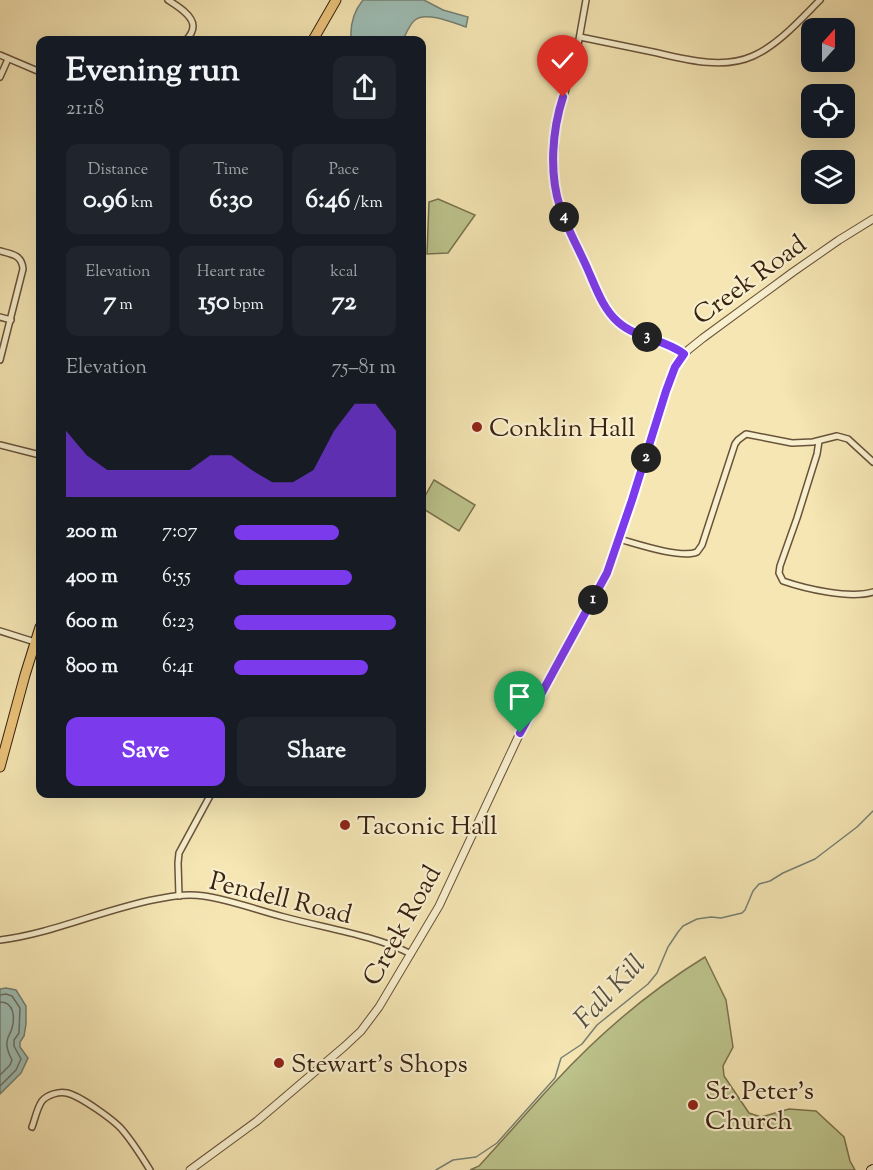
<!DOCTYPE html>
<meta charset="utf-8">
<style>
body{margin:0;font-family:"Sorts Mill Goudy",serif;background:#20242c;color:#f1f3f6;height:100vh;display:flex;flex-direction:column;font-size:22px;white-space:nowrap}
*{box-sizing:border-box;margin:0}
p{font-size:20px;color:#9ea1a6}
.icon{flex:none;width:33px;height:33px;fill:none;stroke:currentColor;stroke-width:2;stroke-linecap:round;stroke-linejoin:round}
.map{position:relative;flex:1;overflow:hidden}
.drawer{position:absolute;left:36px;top:36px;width:390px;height:762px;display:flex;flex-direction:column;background:#171b24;border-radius:12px;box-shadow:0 6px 24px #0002}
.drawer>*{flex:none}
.needle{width:39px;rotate:21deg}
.tools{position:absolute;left:801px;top:18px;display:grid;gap:12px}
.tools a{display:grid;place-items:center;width:54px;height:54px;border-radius:12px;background:#171b24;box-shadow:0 6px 24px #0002;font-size:30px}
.pin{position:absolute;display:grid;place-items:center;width:51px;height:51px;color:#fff;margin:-62px -26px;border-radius:50% 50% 50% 0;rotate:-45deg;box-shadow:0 0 6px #0007}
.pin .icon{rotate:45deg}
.km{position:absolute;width:30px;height:30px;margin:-15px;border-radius:50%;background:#222;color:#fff;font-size:16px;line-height:30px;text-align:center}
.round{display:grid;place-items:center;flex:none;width:63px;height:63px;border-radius:12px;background:#20242c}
.head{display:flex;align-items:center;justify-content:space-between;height:102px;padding:0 30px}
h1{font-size:33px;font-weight:700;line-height:45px}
.stats{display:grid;grid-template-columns:repeat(3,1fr);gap:9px;height:102px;padding:6px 30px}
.stats div{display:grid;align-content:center;border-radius:12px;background:#20242c;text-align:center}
.stats b{font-size:26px;font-weight:700}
.stats small{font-size:16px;font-weight:400}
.stats p{font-size:16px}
.chart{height:168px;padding:12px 30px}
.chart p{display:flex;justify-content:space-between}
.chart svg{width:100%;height:108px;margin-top:6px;fill:#7c3aed;opacity:.7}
.cta{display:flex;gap:12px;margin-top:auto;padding:12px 30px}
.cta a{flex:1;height:69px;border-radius:12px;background:#7c3aed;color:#fff;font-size:24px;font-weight:700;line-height:69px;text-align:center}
.cta a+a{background:#20242c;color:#f1f3f6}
ul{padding:0 30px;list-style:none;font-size:20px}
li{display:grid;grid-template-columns:96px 72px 1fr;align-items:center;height:45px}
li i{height:15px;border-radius:8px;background:#7c3aed}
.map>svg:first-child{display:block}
.green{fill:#bdc48c;stroke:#7b734e;stroke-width:1.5}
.water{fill:#9ebeb5;stroke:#768073;stroke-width:1.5}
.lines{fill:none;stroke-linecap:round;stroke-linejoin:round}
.shore{stroke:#6c7063;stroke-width:1.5}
.stream{stroke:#768073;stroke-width:1.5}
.minor-casing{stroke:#68533a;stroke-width:8}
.tertiary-casing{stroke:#68533a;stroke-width:9}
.secondary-casing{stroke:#392211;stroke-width:10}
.primary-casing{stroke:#392211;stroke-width:11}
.minor{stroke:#f8efce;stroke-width:5}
.tertiary{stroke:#f8efce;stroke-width:7}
.secondary{stroke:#f8efce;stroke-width:8}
.primary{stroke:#eac37a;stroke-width:9}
.route-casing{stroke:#fff;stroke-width:12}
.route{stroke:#7c3aed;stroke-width:8}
.poi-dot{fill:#8f2418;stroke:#f8efce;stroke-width:2}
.labels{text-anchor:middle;stroke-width:4.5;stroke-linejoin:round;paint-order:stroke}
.street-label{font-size:26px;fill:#392211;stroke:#f8efce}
.poi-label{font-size:26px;fill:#392211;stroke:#f8efce;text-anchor:start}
.water-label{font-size:27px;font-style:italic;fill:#575142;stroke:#f8efce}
</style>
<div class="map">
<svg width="873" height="1170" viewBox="0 0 873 1170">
<rect width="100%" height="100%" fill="#f5e6b4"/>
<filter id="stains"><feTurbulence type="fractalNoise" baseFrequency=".00333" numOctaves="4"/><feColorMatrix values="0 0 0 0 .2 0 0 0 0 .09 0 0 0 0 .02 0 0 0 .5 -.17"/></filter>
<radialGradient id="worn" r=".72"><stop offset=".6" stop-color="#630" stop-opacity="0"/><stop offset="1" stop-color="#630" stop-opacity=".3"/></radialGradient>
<g class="green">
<polygon points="438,199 475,215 448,253 427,254 429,202"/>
<polygon points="434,480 475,505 459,531 422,508 422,494 425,496"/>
<path d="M705,957L726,1000L733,1047L723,1066L724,1076L749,1113L761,1117L789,1109L816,1111L844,1137L850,1161L855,1170H470L479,1166C504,1139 528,1111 553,1084C598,1035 648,992 705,957Z"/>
</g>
<g class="water">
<path d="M363,0H424L443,10L468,17L466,27C454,23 426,11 415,20C409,25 406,34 403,40H351C350,26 353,12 363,0Z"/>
<polygon points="6,988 16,990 26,1006 26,1024 24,1036 20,1042 20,1047 28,1058 21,1073 0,1094 0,989"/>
</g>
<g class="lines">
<g class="shore">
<polyline points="0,995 6,994 12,996 20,1008 19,1033 14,1040 14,1046 21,1059 16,1070 0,1086"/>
<path d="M0,1002C14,1002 15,1017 12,1028C11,1033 7,1037 7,1042C6,1049 9,1054 12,1060L10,1065L0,1075"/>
</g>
<polyline class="stream" points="436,1170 453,1160 476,1157 497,1143 555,1078 561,1058 582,1044 597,1025 648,984 657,973 668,947 678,932 683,926 697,919 711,917 721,918 742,913 745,910 753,891 759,884 770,881 783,873 815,859 857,827 873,811"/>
<defs>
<g id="minor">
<path d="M168,0C176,5 193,15 193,26C193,31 189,37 186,40"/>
<polyline points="586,0 578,45 557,122 554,168 558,200 562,214 591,277 603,301 611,315 627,328 672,347 684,354"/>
<path d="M580,37C604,42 628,47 653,52C684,59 722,70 753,56C778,45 801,19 820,0"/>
<polyline points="0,55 40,72"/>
<polyline points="0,77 8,59"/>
<path d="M0,251C12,254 22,255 23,269L0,360"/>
<polyline points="0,317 11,320"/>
<path d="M819,441L817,454L797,518L780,566L779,573L783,581C806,589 850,599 873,592"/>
<polyline points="0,445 40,455"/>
<path d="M619,539C637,544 681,559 697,552L702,545L735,444L738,440L746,434L792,443L813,442L837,436L848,439L873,462"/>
<polyline points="0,631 35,642"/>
<polyline points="179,896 178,863 179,853 211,794"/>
<path d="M0,940C56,933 108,907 163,898C177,895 191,894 204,896C231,900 257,910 284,917C324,928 374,935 411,954"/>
<path d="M32,1127C35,1119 37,1108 42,1101C47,1095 59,1091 67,1093C80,1096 116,1121 124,1132C134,1144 142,1157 150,1170"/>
</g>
<polyline id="tertiary" points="190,1170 257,1121 345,1046 361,1031 379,1007 439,906 520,733 607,573 639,477 666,391 675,367 681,358 688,350 703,338 793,272 839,240 873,219"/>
<polyline id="secondary" points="871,1170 873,1169"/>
<g id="primary">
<polyline points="313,40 336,0"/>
<polyline points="0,767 25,675 40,627"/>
</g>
</defs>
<use href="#minor" class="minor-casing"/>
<use href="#tertiary" class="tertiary-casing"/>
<use href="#secondary" class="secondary-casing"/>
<use href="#primary" class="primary-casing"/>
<use href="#minor" class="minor"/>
<use href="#tertiary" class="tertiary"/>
<use href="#secondary" class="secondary"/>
<use href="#primary" class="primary"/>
</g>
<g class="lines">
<defs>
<path id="route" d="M520,733L607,573L632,500L666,391L675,367L684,354C665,339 637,339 618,322C603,309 596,288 588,270C579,249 567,229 560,207C549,173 552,131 563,97"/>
</defs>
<use href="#route" class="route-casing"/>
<use href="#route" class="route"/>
</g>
<g class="poi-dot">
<circle cx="477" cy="427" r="6"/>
<circle cx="345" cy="825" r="6"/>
<circle cx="279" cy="1063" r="6"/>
<circle cx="693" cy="1105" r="6"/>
</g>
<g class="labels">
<g class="street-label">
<text transform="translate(749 279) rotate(-36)" y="9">Creek Road</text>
<text transform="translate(281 897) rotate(14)" y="9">Pendell Road</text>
<text transform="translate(401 925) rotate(-61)" y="9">Creek Road</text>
</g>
<g class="poi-label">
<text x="489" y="436">Conklin Hall</text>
<text x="357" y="834">Taconic Hall</text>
<text x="291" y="1072">Stewart's Shops</text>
<text x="705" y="1099">St. Peter's<tspan x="705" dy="30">Church</tspan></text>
</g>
<g class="water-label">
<text transform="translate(609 991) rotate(-46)" y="9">Fall Kill</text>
</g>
</g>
<rect width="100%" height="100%" filter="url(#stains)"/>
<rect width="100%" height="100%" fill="url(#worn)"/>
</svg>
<div class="tools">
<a><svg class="needle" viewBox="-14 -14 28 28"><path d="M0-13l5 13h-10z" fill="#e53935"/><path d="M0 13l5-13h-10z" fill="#9ea1a6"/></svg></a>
<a><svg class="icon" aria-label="locate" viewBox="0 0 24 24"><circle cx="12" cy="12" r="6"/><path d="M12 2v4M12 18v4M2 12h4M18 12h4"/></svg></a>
<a><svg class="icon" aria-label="layers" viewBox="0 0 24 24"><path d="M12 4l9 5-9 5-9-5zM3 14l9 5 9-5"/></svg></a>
</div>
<div class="pin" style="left:520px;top:733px;background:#1e9e55"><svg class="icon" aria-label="arrive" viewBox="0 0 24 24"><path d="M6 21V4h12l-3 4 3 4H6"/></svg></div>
<div class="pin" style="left:563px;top:97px;background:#d93025"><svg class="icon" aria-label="check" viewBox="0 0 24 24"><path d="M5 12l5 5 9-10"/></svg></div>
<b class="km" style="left:593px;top:600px">1</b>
<b class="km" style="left:646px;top:458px">2</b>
<b class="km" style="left:647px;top:337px">3</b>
<b class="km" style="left:564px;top:217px">4</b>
<section class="drawer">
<div class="head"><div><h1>Evening run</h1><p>21:18</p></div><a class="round"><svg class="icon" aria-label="share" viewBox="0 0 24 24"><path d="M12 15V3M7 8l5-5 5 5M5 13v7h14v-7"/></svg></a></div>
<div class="stats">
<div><p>Distance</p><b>0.96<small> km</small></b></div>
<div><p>Time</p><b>6:30</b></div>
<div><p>Pace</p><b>6:46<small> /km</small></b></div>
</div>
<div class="stats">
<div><p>Elevation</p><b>7<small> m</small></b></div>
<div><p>Heart rate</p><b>150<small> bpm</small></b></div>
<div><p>kcal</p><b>72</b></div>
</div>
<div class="chart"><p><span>Elevation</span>75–81 m</p>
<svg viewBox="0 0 160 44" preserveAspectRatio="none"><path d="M0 44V17L10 27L20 33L30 33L40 33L50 33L60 33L70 27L80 27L90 33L100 38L110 38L120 33L130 17L140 6L150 6L160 17V44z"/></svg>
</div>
<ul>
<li><b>200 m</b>7:07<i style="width:65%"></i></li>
<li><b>400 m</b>6:55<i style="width:73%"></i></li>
<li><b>600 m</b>6:23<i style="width:100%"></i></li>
<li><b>800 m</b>6:41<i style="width:83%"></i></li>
</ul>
<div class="cta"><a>Save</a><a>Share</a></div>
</section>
</div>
